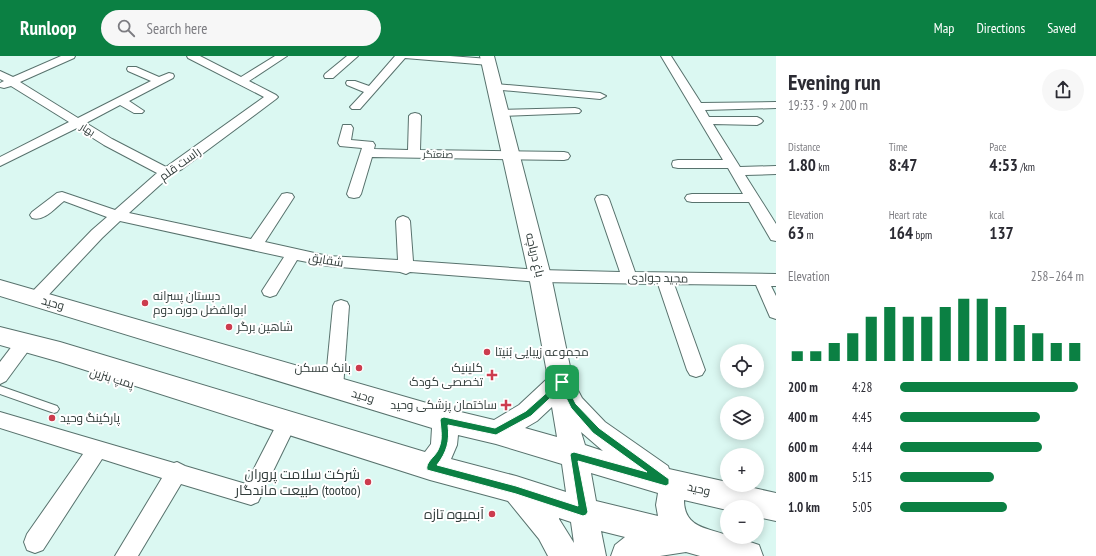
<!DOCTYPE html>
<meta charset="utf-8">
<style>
body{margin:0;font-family:"PT Sans Narrow",Cairo,sans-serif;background:#f7f7f7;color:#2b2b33;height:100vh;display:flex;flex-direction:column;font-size:15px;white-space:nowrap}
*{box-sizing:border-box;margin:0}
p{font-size:13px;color:#7c7c81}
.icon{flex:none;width:22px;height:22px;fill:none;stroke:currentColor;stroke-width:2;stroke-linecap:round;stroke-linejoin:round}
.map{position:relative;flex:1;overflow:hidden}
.drawer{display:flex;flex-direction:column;background:#fff;width:320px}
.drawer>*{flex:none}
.controls{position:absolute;left:720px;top:288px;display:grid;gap:8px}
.controls a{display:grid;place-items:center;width:44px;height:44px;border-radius:50%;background:#fff;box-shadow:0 2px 10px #0003;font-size:20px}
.pin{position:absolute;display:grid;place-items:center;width:34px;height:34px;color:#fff;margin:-17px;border-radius:8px;box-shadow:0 2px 6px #0006}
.round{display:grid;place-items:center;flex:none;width:42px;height:42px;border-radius:21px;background:#f7f7f7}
.headline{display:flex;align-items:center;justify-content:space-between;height:68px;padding:0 12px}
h1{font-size:22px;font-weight:700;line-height:30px}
.figures{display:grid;grid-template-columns:repeat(3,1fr);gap:6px;height:68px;padding:4px 12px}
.figures div{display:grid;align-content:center}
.figures b{font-size:17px;font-weight:700}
.figures small{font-size:11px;font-weight:400}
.figures p{font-size:11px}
.chart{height:112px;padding:8px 12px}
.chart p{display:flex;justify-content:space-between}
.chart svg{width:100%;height:72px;margin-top:4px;stroke:#0b8043;stroke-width:6}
ul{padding:0 12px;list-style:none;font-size:13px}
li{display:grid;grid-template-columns:64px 48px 1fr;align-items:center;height:30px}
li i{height:10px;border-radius:5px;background:#0b8043}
header{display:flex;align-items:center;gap:24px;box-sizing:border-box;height:56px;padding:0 20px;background:#0b8043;color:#fff}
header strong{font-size:19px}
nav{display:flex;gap:22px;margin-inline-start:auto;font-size:14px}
.search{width:280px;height:36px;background:#f7f7f7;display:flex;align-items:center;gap:10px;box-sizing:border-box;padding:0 14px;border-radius:22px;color:#7c7c81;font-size:15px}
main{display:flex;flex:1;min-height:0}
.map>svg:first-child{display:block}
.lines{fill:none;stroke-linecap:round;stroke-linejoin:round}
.lane-casing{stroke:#58726d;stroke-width:2}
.street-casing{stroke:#58726d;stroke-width:2}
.secondary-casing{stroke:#58726d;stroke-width:2}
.lane{fill:#fff;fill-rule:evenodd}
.street{fill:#fff;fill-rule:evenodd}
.secondary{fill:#fff;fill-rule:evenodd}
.route{fill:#0b8043;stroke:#fff;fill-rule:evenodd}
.poi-dot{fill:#cc3c4e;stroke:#fff;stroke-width:1.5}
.labels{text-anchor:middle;stroke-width:4;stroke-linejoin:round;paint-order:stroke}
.far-street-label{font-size:10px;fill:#313c3a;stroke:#fff}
.street-label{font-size:12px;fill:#313c3a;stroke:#fff}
.poi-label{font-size:12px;fill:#313c3a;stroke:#fff;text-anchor:start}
.near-poi-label{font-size:14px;fill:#313c3a;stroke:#fff;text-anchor:end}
</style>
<header>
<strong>Runloop</strong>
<div class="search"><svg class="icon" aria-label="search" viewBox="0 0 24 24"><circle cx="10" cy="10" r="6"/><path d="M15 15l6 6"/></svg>Search here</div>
<nav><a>Map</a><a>Directions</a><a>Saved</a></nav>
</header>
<main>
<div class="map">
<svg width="776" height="500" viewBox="0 0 776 500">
<rect width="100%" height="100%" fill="#dbf8f2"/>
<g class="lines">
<defs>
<polygon id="lane" points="0,330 57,350 59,353 57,356 54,357 0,338"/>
<g id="street">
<path d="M61,0H75L74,2L20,26L78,62L151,25L128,15L127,13L128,11H136L159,21L169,17L173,18L174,20L173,22L129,45L144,55L142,57H134L120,49L86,67L112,83L166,111L264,41L188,2L187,0H200L241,21L275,0H287L249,25L276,39L278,41L276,43L182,113L171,119L129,157L251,183L282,138L287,137L292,138L294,141L265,186L328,200L398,204L396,165L398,162L403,160L408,162L410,165L413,205L540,214L620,216L595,143L597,140L602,139L607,140L609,143L635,216L776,218V230H771L776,240V263L770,261L756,229L674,228L705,314L702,319L696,321L690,319L687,314L658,228L540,226L410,216L406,218L400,216L328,210L297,204L276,239L270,241L264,239L262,235L284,201L120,165L102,182L42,246L36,248L30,246L28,242L30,238L92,174L107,161L64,145C55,152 44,166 32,162L30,159L32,156L57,137L62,136L115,154L157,117L104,89L77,72L0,110V101L69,66L11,30L4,32L0,31V27L4,25L0,23V15L13,21Z"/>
<polygon points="347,0 358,0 333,22 325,22 324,20 325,18"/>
<polygon points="395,0 450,0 489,3 494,6 489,9 405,2 360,53 352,53 350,51 364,36 347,29 346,27 347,25 355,25 369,30"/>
<polygon points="661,0 671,0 701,47 776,46 776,52 705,54 709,61 757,61 761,63 763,65 761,67 757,69 713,68 740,111 776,110 776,118 745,119 776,168 776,185 771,184 749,146 692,146 687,145 685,142 687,139 692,138 743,138 728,112 678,112 673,111 672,108 673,105 678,104 723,104"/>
<polygon points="495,28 600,37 606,40 600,43 491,33 490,31"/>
<polygon points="575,52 579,53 581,55 579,57 500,60 496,59 494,57 496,55 500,54"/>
<polygon points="415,57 419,58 421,60 420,94 564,96 568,97 570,100 568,103 564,104 372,101 361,138 359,141 354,142 349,141 347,138 362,92 340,90 338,87 343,69 351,69 353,72 351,84 373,86 375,89 374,93 408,94 409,60 411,58"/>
<polygon points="341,244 347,246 349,250 343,332 340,337 334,340 328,337 325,332 333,250 335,246"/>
<polygon points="25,279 31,281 33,286 31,291 6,325 0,328 0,306 19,281"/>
<polygon points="0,356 174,407 177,406 185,410 246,428 281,360 288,358 295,360 297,366 258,446 251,449 181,428 138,500 115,500 162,422 102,403 43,494 35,497 27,494 24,486 27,478 83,398 0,372"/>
</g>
<path id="secondary" d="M480,0H494L551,220L573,325L582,342L605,366L668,410L669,413L727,426V429H740L776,437V465L757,461V451H727V454L684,444C684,471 706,472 727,479V481H735L759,489L763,500H700L686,496L660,500H611L615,489L625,481L601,475L606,500H548L539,483L508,445L430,424L60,306L0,289V271L60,286L425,396L431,388L432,372L0,240V224L444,352L494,364L519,349L548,322L529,220ZM552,351L557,381L525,372L537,365ZM581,376L603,395L585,389ZM458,379L496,388L562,408L566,436L516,420L451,403L457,389ZM591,417L658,437L656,449L658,460L596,445ZM559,462L571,466L574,487L559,463Z"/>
</defs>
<use href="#lane" class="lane-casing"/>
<use href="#street" class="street-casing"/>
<use href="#secondary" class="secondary-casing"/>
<use href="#lane" class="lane"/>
<use href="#street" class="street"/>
<use href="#secondary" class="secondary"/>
</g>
<path class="route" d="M562,323L564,324L576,348L599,372L669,423V428L666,430L578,405L588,456L586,459L583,460L516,438L427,414C425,406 435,401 438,394C443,384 441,375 440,364L441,362L444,361L495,372L526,355ZM561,332L571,352L593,377L647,416L574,396L571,397L570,399L578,450L516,430L437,409C447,396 450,385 448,369L496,379L531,360Z"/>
<g class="poi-dot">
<circle cx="145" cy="247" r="4"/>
<circle cx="229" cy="271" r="4"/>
<circle cx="487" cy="296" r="4"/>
<circle cx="359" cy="312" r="4"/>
<path d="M490 313h4v4h4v4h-4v4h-4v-4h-4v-4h4z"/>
<path d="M504 343h4v4h4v4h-4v4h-4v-4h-4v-4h4z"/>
<circle cx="52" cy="362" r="4"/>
<circle cx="368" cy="426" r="4"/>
<circle cx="492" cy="458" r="4"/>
</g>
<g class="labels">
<g class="far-street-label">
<text transform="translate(88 73) rotate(32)" y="4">بهار</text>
<text transform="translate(438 98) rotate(1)" y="4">صنعتگر</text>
</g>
<g class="street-label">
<text transform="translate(180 108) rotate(-36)" y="4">راست قلم</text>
<text transform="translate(535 199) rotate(76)" y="4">باغ دریاچه</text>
<text transform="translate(326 204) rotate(9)" y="4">شقایق</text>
<text transform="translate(658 222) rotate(1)" y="4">مجید جوادی</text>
<text transform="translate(53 247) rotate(16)" y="4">وحید</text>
<text transform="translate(112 322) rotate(17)" y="4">پمپ بنزین</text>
<text transform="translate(363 340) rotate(17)" y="4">وحید</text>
<text transform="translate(699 433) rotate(13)" y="4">وحید</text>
</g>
<g class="poi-label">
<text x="153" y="244">دبستان پسرانه<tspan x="153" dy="14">ابوالفضل دوره دوم</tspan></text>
<text x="237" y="275">شاهین برگر</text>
<text x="495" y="300">مجموعه زیبایی بُنیتا</text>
<text x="351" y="316" text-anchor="end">بانک مسکن</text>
<text x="483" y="316" text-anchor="end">کلینیک<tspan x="483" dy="14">تخصصی کودک</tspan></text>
<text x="497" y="353" text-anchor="end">ساختمان پزشکی وحید</text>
<text x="60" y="366">پارکینگ وحید</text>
</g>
<g class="near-poi-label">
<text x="360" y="423">شرکت سلامت پروران<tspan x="360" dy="16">طبیعت ماندگار (tootoo)</tspan></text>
<text x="484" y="463">آبمیوه تازه</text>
</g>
</g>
</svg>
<div class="controls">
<a><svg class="icon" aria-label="locate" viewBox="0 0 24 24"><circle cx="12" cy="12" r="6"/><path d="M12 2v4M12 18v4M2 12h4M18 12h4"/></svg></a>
<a><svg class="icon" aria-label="layers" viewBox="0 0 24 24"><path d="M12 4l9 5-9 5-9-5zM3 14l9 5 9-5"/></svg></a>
<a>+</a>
<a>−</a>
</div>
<div class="pin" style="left:562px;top:326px;background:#1e9e55"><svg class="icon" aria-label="arrive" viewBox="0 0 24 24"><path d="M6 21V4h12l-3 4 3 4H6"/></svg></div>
</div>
<section class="drawer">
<div class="headline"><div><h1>Evening run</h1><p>19:33 · 9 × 200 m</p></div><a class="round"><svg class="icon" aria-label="share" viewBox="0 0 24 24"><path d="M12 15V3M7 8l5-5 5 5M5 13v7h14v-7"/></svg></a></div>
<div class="figures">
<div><p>Distance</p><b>1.80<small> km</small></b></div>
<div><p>Time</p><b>8:47</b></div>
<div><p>Pace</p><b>4:53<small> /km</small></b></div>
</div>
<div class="figures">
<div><p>Elevation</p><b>63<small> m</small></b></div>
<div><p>Heart rate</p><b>164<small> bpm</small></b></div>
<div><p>kcal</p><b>137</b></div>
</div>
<div class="chart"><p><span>Elevation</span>258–264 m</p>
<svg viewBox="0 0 160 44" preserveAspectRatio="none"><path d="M5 44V38M15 44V38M25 44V33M35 44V27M45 44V17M55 44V11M65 44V17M75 44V17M85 44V11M95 44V6M105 44V6M115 44V11M125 44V22M135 44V27M145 44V33M155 44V33"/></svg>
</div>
<ul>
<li><b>200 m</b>4:28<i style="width:97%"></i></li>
<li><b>400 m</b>4:45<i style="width:76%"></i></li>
<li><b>600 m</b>4:44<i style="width:77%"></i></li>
<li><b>800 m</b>5:15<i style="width:51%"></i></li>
<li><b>1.0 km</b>5:05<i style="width:58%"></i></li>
</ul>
</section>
</main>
